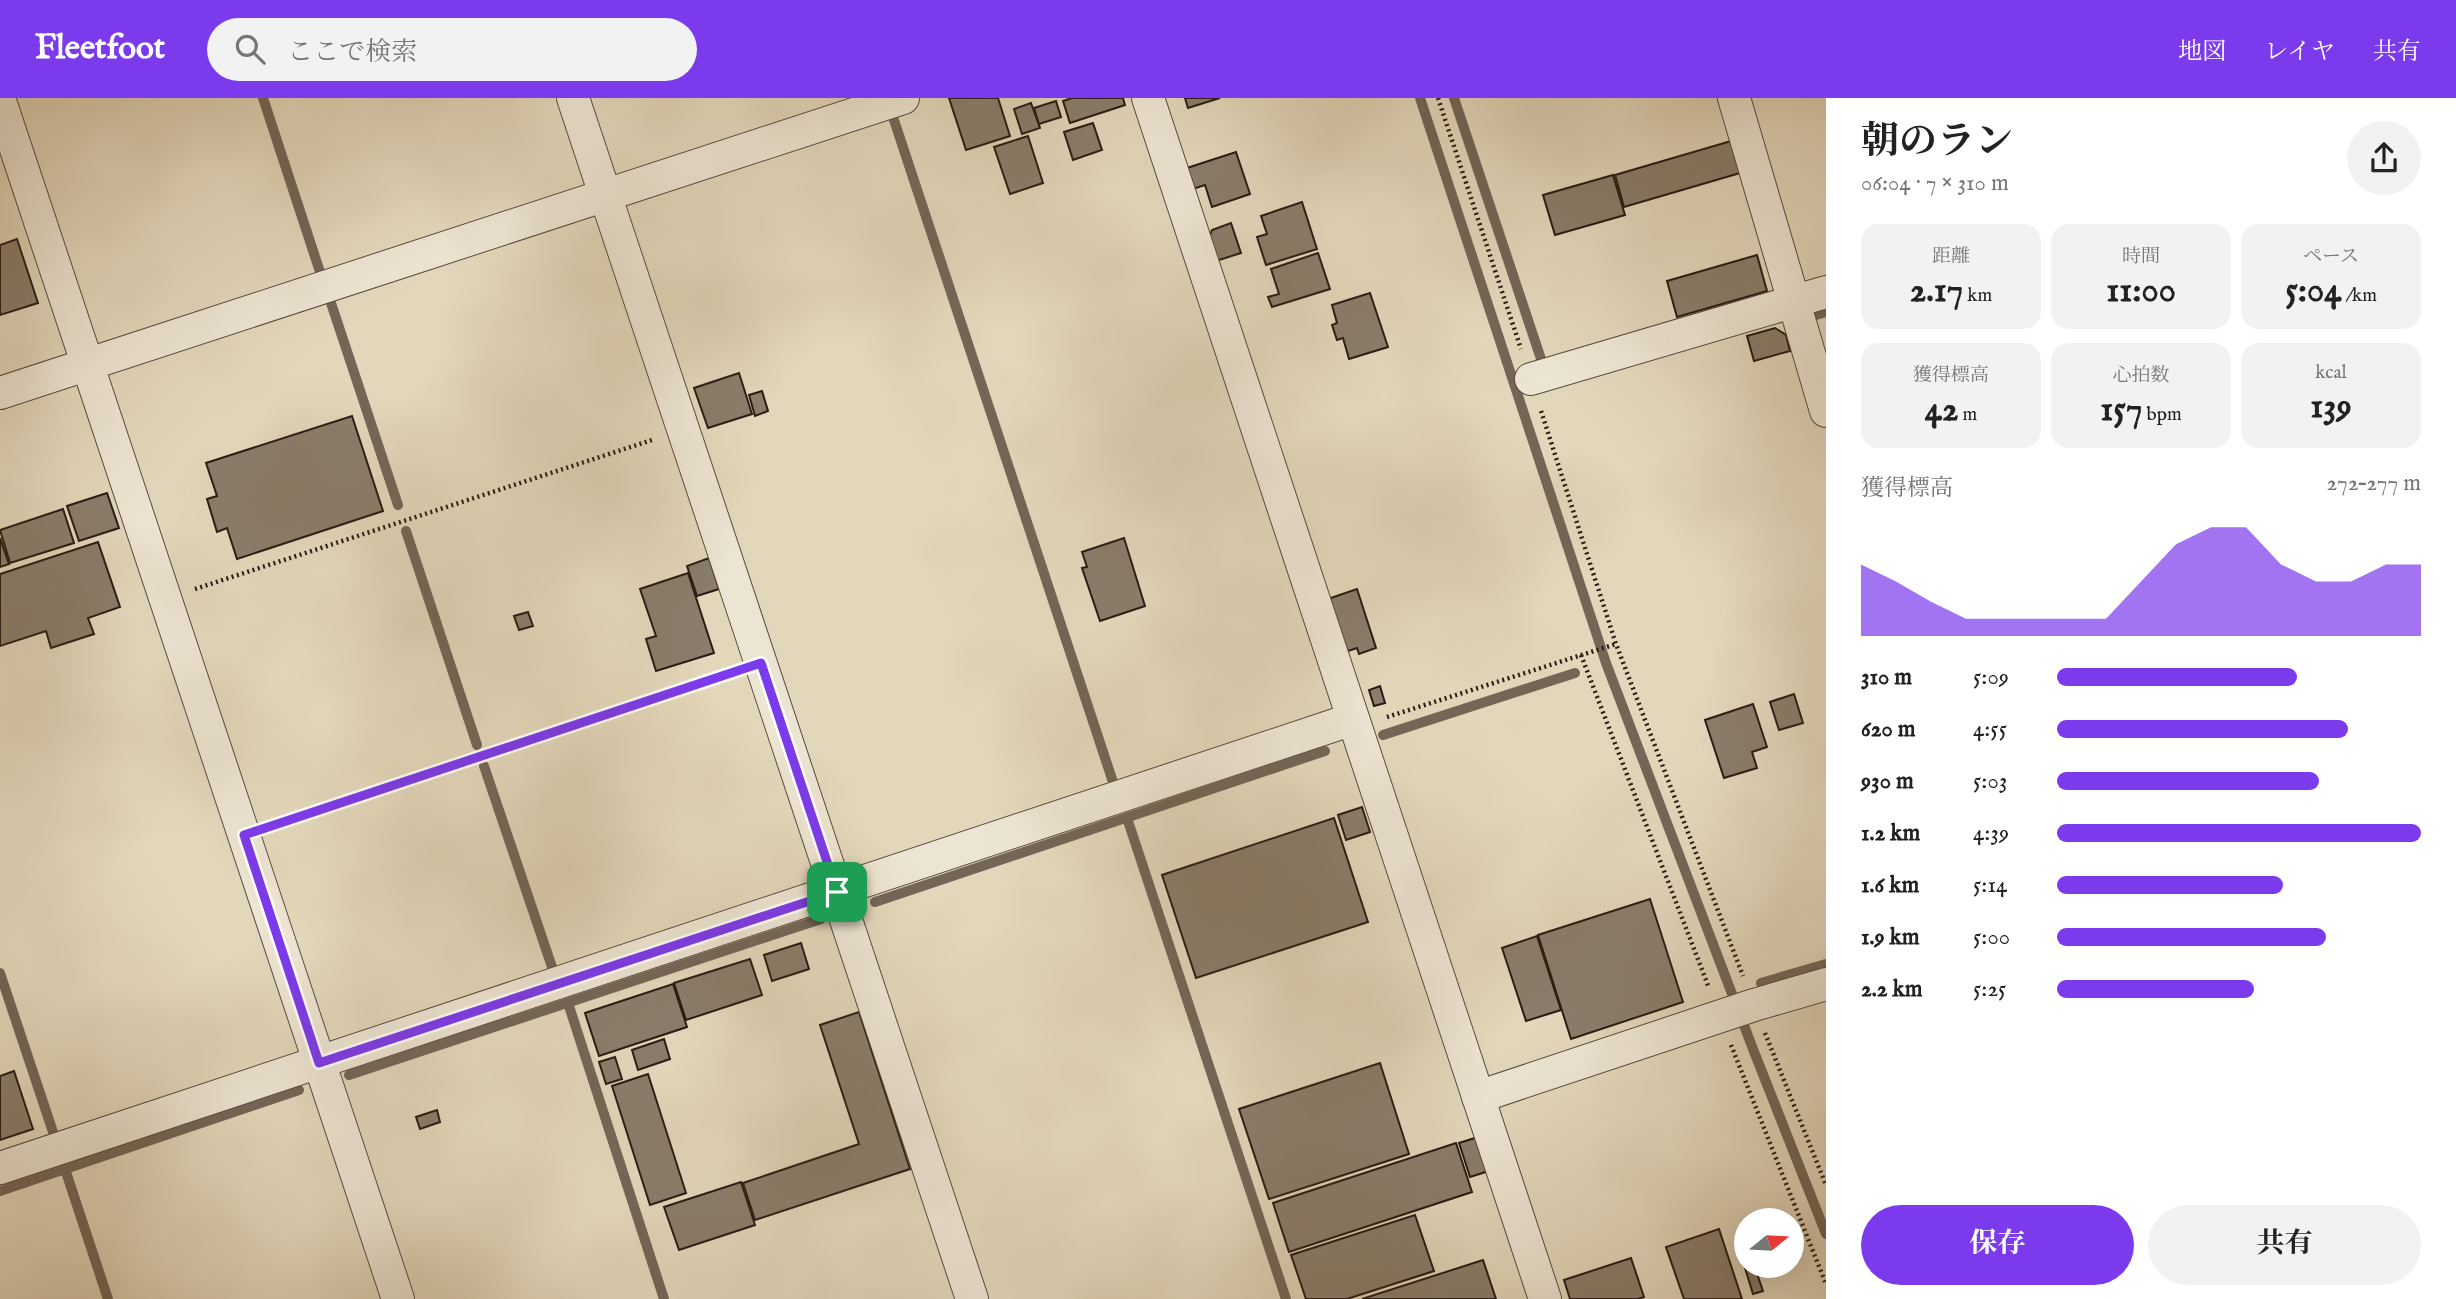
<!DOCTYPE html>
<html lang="ja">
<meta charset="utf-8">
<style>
body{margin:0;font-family:"IM FELL English","Noto Serif JP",serif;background:#f2f2f2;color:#222;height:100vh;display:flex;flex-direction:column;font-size:26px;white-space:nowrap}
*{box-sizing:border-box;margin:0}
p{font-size:23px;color:#767676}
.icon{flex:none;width:38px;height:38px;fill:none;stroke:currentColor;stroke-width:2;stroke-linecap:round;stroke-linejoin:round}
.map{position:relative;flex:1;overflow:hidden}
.details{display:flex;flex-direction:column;background:#fff;width:630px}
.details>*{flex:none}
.needle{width:46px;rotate:72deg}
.controls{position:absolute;left:1734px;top:1110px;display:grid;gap:14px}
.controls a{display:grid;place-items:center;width:70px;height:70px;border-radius:50%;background:#fff;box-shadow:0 7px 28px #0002;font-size:35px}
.pin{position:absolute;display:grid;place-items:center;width:60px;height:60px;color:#fff;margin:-30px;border-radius:14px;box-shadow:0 4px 10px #0006}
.round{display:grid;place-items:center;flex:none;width:74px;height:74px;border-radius:37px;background:#f2f2f2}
.headline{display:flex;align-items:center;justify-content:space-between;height:119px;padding:0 35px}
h1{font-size:38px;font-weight:700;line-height:52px}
.stats{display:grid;grid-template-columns:repeat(3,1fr);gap:10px;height:119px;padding:7px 35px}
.stats div{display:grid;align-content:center;border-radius:18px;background:#f2f2f2;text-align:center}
.stats b{font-size:35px;font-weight:700}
.stats small{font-size:19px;font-weight:400}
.stats p{font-size:19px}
.chart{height:196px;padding:14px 35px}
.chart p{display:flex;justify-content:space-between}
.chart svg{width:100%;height:126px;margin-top:7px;fill:#7c3aed;opacity:.7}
.primary-button{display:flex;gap:14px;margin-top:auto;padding:14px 35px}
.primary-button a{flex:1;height:80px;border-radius:42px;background:#7c3aed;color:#fff;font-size:28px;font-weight:700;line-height:80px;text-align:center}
.primary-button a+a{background:#f2f2f2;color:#222}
ul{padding:0 35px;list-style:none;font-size:23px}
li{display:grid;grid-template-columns:112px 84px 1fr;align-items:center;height:52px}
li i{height:18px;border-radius:9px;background:#7c3aed}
header{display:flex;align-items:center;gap:42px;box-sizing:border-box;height:98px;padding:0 35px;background:#7c3aed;color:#fff}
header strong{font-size:33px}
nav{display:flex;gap:38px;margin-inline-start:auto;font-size:24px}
.search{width:490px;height:63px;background:#f2f2f2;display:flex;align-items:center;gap:18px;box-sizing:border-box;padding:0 24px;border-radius:38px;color:#767676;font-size:26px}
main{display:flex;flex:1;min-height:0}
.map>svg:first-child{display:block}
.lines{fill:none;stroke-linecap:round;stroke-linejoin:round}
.stream{stroke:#736657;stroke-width:10}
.building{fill:#8a7d6b;stroke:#291c15;stroke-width:2}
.street-casing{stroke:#584b3e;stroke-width:34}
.path{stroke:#291c15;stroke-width:4.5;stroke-dasharray:2 3.5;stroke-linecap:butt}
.street{stroke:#ede5d3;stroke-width:32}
.route-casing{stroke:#fff;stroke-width:14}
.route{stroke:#7c3aed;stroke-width:9}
</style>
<header>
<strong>Fleetfoot</strong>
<div class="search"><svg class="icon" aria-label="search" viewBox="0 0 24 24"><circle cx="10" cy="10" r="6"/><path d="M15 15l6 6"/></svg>ここで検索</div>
<nav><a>地図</a><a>レイヤ</a><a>共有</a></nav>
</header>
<main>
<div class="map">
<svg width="1826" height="1201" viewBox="0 0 1826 1201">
<rect width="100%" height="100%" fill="#e3d7bb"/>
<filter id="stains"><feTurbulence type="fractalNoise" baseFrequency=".00286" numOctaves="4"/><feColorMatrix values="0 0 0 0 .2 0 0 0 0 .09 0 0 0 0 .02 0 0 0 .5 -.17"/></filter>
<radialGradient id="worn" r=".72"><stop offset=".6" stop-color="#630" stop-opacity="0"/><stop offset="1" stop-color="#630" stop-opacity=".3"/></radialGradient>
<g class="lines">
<g class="stream">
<polyline points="263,0 321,177"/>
<polyline points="1420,0 1606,565 1753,951 1826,1136"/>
<polyline points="1454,0 1541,261"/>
<polyline points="893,19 1113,684"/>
<polyline points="329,199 398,407"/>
<polyline points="1812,218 1826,214"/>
<polyline points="406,433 477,647"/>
<polyline points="1383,637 1575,575"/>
<polyline points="484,668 552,869"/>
<polyline points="1127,720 1286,1201"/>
<polyline points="875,804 1325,653"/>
<polyline points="0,875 53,1034"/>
<polyline points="1761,885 1826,866"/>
<polyline points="568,905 664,1201"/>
<polyline points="349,977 821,821"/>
<polyline points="65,1071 108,1201"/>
<polyline points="0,1093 299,992"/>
</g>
</g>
<g class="building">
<polygon points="949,0 998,0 1010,38 966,52"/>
<polygon points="1072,0 1123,0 1125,7 1070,25 1063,3"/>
<polygon points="1185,0 1220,0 1188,10"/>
<polygon points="1056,3 1061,19 1039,26 1034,10"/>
<polygon points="1031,5 1040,30 1022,36 1014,11"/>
<polygon points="1093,25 1102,52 1073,62 1064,34"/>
<polygon points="1028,38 1043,85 1010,96 994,49"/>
<polygon points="1731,43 1740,75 1624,109 1615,77"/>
<polygon points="1236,54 1250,96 1212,109 1205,87 1193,91 1187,70"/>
<polygon points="1613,77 1625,117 1555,137 1543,97"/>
<polygon points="1302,104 1317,151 1266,167 1257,139 1267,136 1261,118"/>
<polygon points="1231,125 1241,155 1216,163 1209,140 1212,132"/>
<polygon points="17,141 38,205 0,217 0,147"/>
<polygon points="1318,155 1330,191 1272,209 1268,199 1279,196 1271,171"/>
<polygon points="1757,157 1767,193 1677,219 1667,183"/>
<polygon points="1370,195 1388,249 1349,261 1343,240 1337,242 1332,227 1337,225 1332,207"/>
<polygon points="1775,230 1786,237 1790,253 1754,263 1747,238"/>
<polygon points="739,275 752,316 708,330 694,290"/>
<polygon points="762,293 768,313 755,318 749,297"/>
<polygon points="352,318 383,413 237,461 227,430 217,434 207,401 217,398 206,365"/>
<polygon points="107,395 119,430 79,443 67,408"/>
<polygon points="63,411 74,445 10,465 0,432"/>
<polygon points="0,440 9,466 0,469"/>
<polygon points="1124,440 1145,508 1100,523 1082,470 1087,469 1082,454"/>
<polygon points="98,444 120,509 88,520 94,536 51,550 46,533 0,548 0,476"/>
<polygon points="709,460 719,491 697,498 687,468"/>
<polygon points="688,475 714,555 656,573 646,541 656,538 640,491"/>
<polygon points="1357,491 1376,550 1359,556 1357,550 1345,554 1328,501"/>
<polygon points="528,514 533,528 519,532 514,518"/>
<polygon points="1380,588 1385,605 1374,608 1369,592"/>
<polygon points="1794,596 1803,625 1779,632 1770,604"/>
<polygon points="1753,606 1767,649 1752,654 1757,670 1724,680 1705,622"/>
<polygon points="1362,709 1370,734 1346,742 1338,717"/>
<polygon points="1334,720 1368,824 1196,880 1162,777"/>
<polygon points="1650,801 1683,904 1571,941 1538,837"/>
<polygon points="1537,838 1561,912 1526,923 1502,850"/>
<polygon points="801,845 809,871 772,883 764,857"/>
<polygon points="750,861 762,897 686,922 674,885"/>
<polygon points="673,886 687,929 599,958 585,915"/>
<polygon points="859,914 910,1071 755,1122 743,1085 859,1046 820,927"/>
<polygon points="664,941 670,961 638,972 632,952"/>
<polygon points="615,959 622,981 606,986 599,964"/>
<polygon points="1380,965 1409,1056 1269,1101 1239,1011"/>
<polygon points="14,973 33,1031 0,1042 0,978"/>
<polygon points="648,976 686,1095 650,1107 612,988"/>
<polygon points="437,1012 440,1024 420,1031 416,1019"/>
<polygon points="1478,1039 1489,1073 1470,1079 1459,1045"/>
<polygon points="1456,1045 1472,1094 1289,1154 1273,1105"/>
<polygon points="741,1084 755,1127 679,1152 664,1109"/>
<polygon points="1415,1117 1434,1173 1347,1201 1306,1201 1291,1157"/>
<polygon points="1719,1131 1742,1201 1684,1201 1666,1149"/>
<polygon points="1631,1160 1644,1199 1638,1201 1570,1201 1564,1182"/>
<polygon points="1483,1162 1496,1201 1362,1201"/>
<polygon points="1754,1167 1763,1193 1753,1196 1745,1170"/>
</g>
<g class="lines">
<defs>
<g id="street">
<polyline points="573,0 972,1201"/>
<polyline points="1148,0 1545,1201"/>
<polyline points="1734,0 1826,313"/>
<polyline points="0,3 398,1201"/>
<polyline points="1531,281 1826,194"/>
<polyline points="0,295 903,0"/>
<polyline points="1478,999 1754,907 1826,886"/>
<polyline points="0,1070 1353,621"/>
</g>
</defs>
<use href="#street" class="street-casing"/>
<g class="path">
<polyline points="1438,0 1521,251"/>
<polyline points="1541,313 1616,546 1743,878"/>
<polyline points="195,491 652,342"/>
<polyline points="1581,557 1709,890"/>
<polyline points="1387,619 1616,546"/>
<polyline points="273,727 730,575"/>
<polyline points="1765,935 1826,1087"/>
<polyline points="1731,947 1826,1186"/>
</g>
<use href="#street" class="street"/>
</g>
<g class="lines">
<defs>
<polygon id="route" points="761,565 837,794 319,965 244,737"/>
</defs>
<use href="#route" class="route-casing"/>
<use href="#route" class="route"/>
</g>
<rect width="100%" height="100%" filter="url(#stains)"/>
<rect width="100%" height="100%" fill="url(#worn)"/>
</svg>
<div class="controls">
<a><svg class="needle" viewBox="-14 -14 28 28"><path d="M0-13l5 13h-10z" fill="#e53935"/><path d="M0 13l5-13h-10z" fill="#767676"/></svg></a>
</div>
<div class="pin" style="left:837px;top:794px;background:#1e9e55"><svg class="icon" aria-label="arrive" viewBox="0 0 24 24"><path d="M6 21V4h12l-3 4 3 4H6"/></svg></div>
</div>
<section class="details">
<div class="headline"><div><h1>朝のラン</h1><p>06:04 · 7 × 310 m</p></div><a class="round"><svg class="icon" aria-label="share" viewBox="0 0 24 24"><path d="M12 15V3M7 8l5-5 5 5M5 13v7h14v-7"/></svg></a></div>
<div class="stats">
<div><p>距離</p><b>2.17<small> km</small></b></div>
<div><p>時間</p><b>11:00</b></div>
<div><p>ペース</p><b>5:04<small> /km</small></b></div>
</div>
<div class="stats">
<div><p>獲得標高</p><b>42<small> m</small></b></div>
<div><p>心拍数</p><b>157<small> bpm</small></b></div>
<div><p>kcal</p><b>139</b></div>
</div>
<div class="chart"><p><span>獲得標高</span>272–277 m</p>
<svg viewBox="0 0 160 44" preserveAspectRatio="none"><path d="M0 44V19L10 25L20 32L30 38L40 38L50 38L60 38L70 38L80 25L90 12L100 6L110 6L120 19L130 25L140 25L150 19L160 19V44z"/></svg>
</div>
<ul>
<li><b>310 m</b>5:09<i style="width:66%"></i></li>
<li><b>620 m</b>4:55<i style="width:80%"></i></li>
<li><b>930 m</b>5:03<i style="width:72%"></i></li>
<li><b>1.2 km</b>4:39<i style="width:100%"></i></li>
<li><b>1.6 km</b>5:14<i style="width:62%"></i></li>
<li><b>1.9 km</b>5:00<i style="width:74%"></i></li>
<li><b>2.2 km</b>5:25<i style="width:54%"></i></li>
</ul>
<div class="primary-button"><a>保存</a><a>共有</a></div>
</section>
</main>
